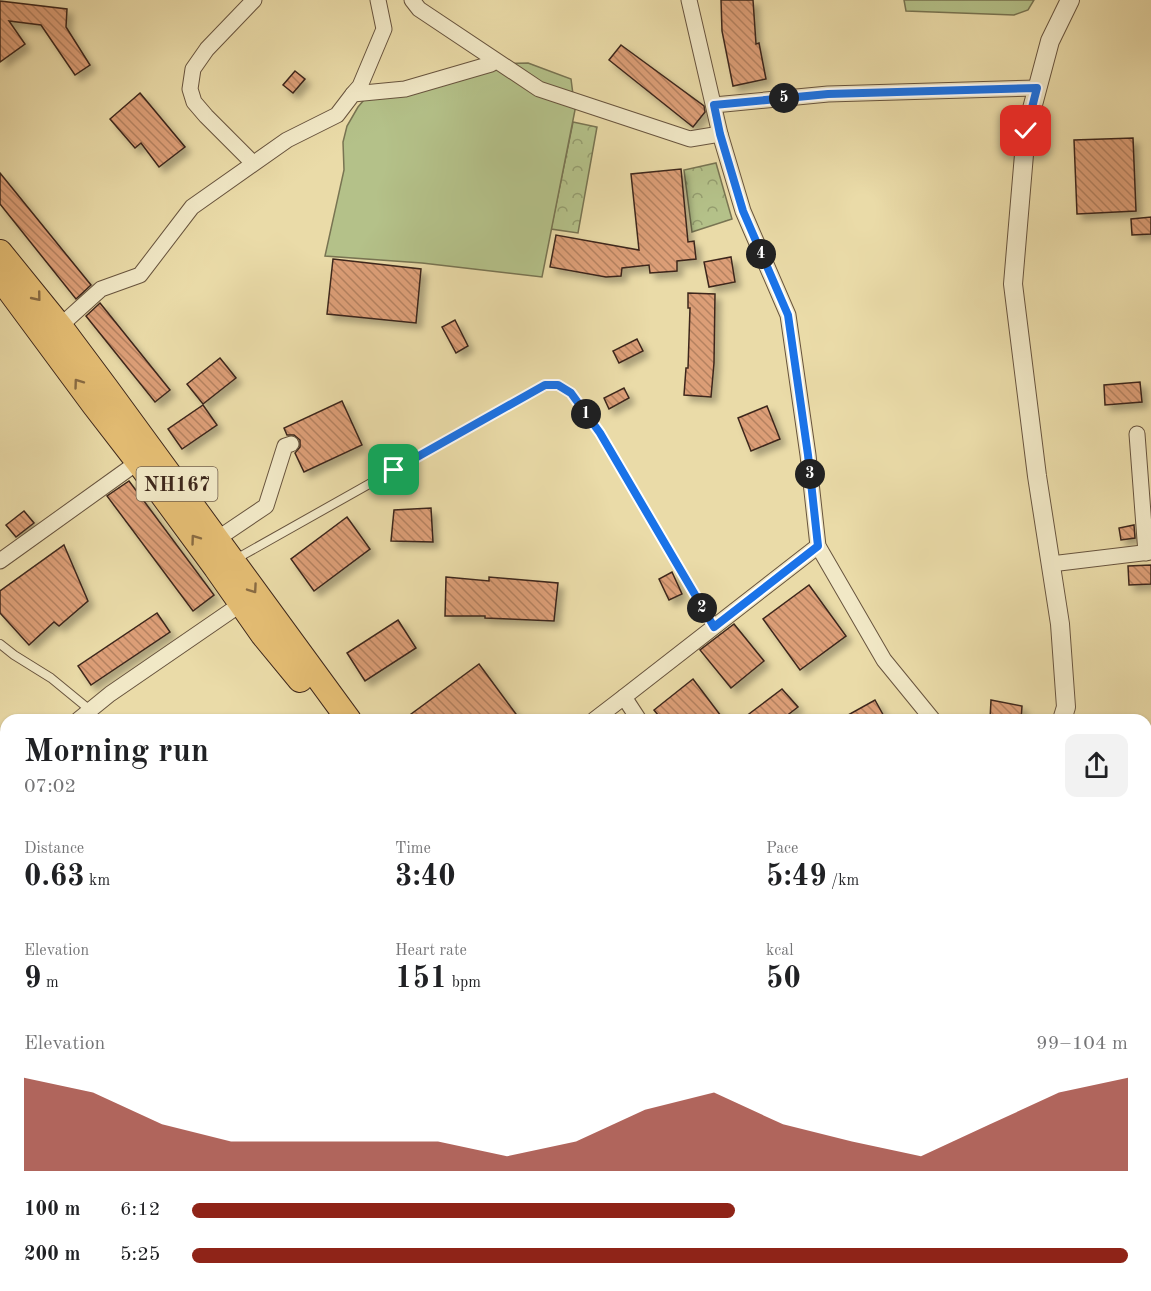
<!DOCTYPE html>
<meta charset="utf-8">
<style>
body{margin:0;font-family:"Old Standard TT",serif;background:#f2f2f2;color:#202124;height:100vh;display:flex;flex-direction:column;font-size:22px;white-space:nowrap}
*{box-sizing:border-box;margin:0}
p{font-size:20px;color:#757577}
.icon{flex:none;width:33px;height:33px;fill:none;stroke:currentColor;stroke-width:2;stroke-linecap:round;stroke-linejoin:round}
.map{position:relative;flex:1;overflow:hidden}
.side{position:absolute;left:0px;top:714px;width:1152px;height:578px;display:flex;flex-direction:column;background:#fff;border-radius:18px 18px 0 0;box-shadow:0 2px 4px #0004}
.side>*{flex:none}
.pin{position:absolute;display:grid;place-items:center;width:51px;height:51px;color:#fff;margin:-26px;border-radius:12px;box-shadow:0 3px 9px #0006}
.km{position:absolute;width:30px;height:30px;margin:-15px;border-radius:50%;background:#222;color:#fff;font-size:16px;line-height:30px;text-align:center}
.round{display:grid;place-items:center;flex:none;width:63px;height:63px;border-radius:12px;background:#f2f2f2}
.head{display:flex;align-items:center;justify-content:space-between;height:102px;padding:0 24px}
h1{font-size:33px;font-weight:700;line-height:45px}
.metrics{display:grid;grid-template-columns:repeat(3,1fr);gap:9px;height:102px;padding:6px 24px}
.metrics div{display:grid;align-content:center}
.metrics b{font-size:30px;font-weight:700}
.metrics small{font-size:16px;font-weight:400}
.metrics p{font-size:16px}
.chart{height:168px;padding:12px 24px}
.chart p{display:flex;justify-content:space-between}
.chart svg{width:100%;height:108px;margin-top:6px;fill:#8f2418;opacity:.7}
ul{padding:0 24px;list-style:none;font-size:20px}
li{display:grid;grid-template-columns:96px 72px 1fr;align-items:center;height:45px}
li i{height:15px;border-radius:8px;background:#8f2418}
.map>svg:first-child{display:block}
.forest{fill:url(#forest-crowns);stroke:#787452;stroke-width:1.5}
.pitch{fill:#b4c189;stroke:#787452;stroke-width:1.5}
.building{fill:url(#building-back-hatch);stroke:#3d271b;stroke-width:1.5;filter:url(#shadow)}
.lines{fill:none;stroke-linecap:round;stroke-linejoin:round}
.service-casing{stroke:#68543e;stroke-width:10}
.minor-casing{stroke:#68543e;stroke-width:17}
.tertiary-casing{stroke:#68543e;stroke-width:20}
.trunk-casing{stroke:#3d271b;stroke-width:26}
.service{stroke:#f1e8c6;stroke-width:8}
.minor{stroke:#f1e8c6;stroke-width:15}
.tertiary{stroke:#f1e8c6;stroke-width:18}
.trunk{stroke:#e5be74;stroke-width:24}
.oneway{stroke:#896b43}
.route-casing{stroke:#fff;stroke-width:12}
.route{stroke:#1a73e8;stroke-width:8}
.labels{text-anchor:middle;stroke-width:4.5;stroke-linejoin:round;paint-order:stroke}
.shield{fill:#f1e8c6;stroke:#73614e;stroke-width:1.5}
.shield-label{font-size:20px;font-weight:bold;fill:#3d271b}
</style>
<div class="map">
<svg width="1151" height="1291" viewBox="0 0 1151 1291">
<defs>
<pattern id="forest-crowns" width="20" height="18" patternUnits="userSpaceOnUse" patternTransform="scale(1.5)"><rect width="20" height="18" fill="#b4c189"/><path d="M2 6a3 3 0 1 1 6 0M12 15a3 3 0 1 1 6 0" fill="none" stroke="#949d6f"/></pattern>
<pattern id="building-back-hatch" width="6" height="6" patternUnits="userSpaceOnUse" patternTransform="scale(1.5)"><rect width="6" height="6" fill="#dc9e77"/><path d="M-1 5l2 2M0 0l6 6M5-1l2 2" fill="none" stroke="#b48161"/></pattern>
<filter id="shadow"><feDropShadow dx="5.5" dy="5.5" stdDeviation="3" flood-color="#0004"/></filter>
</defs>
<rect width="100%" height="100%" fill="#eadba8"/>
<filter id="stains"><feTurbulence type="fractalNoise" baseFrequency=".00333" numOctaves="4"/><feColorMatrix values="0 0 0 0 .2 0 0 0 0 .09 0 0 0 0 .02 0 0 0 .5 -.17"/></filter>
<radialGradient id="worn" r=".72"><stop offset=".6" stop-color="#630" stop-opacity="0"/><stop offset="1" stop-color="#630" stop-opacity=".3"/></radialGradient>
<g class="forest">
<polygon points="573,122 597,127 578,233 551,229"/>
<polygon points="716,163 732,219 692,232 684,170"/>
</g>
<g class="pitch">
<polygon points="904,0 1034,0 1028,10 1014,15 906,11"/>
<polygon points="528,63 571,79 575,110 542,277 422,263 325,256 344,170 343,142 347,126 358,107 369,94 482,64"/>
</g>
<g class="building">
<polygon points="721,0 753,0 756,44 759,43 766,79 733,86 722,31"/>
<polygon points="0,1 67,9 66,27 90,65 75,75 41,25 9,21 25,44 0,62"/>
<polygon points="621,45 704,106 705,112 693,127 609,60"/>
<polygon points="295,71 305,79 293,93 283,85"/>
<polygon points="140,93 185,147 159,167 141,143 135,148 110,119"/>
<polygon points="1133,138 1136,211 1077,214 1074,140"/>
<polygon points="681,169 688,242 694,241 696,259 677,261 677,271 650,273 649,265 622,268 621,276 606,277 550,267 556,235 639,250 631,174"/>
<polygon points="0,173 91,285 76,299 0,204"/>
<polygon points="1151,217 1151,234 1132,235 1131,219"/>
<polygon points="731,257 735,282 709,287 704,262"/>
<polygon points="333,259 421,269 416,323 327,314"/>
<polygon points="688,293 715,294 714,363 711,397 684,395 686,368 688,368 690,308 688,308"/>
<polygon points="100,303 170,390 155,402 86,316"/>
<polygon points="455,320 468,346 456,353 442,327"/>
<polygon points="637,339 643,351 619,363 613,351"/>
<polygon points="220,358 236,378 203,404 187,384"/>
<polygon points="1140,382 1142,402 1105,405 1104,385"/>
<polygon points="624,388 629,398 609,409 604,398"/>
<polygon points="342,401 362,445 304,472 295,453 300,447 300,440 294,435 287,435 284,428"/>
<polygon points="203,405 217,425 182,449 168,429"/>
<polygon points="767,406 780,439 751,451 738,418"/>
<polygon points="129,481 214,595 193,611 107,496"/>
<polygon points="431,508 433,542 391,541 394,510"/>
<polygon points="24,511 34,523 16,537 6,525"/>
<polygon points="347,517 370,549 314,591 291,559"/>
<polygon points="1134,525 1135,538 1121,540 1119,528"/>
<polygon points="64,545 88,601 59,626 54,622 29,645 0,613 0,591"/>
<polygon points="1151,565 1151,584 1129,585 1128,566"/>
<polygon points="672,572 682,594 669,600 659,579"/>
<polygon points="446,577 489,581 489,577 558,583 554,621 485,618 485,616 445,616"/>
<polygon points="809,585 846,636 800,670 763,619"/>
<polygon points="157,613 170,632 91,685 78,666"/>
<polygon points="398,620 416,648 365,681 347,653"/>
<polygon points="734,624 764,661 731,688 700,650"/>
<polygon points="479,664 516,714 507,720 403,720"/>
<polygon points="693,679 724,720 662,720 654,710"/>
<polygon points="782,689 798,707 781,720 741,720"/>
<polygon points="875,700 886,720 839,720"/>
<polygon points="991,700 1022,706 1021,720 990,720"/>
</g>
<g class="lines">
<defs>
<g id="service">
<polyline points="236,557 243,555 545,385 558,385 571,393 600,433 714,627"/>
<polyline points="0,644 14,655 51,678 90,710"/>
<polyline points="0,1276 6,1278"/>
<path d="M36,1286C53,1290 71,1288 89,1291"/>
<polyline points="259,1286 277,1291"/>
<polyline points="526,1286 529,1286"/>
<polyline points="693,1286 713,1291"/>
<polyline points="764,1286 764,1291"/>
<polyline points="122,1291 127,1286"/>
<polyline points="913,1291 915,1286"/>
</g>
<g id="minor">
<polyline points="412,0 419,9 539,89 690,139 720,134"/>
<polyline points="689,0 720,134 743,211 788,315 808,455 818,546 884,660 933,720"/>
<polyline points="353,94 360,86 384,29 378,0"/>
<polyline points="714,105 828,94 1037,88"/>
<polyline points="253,163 206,116 194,102 190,89 193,69 207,49 254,0"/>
<polyline points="60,326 101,289 140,275 192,207 287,140 337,115 353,94 405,89 491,64"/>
<polyline points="1137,434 1146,553"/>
<polyline points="217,539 266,506 285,446 291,444"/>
<polyline points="0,561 138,462"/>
<polyline points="1051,564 1151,552"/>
<polyline points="624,697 818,546"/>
<polyline points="78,720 110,694 241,604"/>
<polyline points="594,720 624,697 639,720"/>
<polyline points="0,783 6,778"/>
<polyline points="0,839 6,849"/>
<polyline points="0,881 6,882"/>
<polyline points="0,958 6,959"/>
<polyline points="1146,994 1151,1003"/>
</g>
<g id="tertiary">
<polyline points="1062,720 1066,707 1060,624 1037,476 1013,284 1026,131 1050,41 1070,0"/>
<polyline points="1146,760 1151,759"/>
</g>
<g id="trunk">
<polyline points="0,252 60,326 107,389 349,720"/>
<polyline points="0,278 94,405 138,462 216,568 263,635 300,680"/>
<polyline points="505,1291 506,1286"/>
</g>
</defs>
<use href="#service" class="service-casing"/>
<use href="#minor" class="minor-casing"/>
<use href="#tertiary" class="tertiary-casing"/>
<use href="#trunk" class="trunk-casing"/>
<use href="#service" class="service"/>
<use href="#minor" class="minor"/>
<use href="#tertiary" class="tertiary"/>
<use href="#trunk" class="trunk"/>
</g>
<defs><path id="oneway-chevron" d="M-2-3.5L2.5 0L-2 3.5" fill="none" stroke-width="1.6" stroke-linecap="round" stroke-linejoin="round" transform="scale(1.5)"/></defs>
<g class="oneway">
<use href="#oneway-chevron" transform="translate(37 297) rotate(51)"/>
<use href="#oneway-chevron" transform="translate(78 383) rotate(-126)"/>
<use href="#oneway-chevron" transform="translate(195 539) rotate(-126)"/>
<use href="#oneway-chevron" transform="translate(253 589) rotate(55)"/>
</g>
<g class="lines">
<defs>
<polyline id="route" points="394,470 545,385 558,385 571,393 600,433 714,627 818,546 808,455 788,315 743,211 720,134 714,105 828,94 1037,88 1026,131"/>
</defs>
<use href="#route" class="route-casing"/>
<use href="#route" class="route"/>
</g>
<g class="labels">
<rect class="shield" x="136.5" y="467" width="81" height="34" rx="4.5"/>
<g class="shield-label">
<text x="177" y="491">NH167</text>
</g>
</g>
<rect width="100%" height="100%" filter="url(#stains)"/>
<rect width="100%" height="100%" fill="url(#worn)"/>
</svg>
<div class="pin" style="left:394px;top:470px;background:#1e9e55"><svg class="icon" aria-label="arrive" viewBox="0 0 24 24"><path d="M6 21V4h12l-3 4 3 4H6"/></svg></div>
<div class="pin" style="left:1026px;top:131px;background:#d93025"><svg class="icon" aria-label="check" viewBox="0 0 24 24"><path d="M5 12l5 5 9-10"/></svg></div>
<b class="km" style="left:586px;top:414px">1</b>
<b class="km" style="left:702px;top:608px">2</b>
<b class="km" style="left:810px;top:474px">3</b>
<b class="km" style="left:761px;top:254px">4</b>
<b class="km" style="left:784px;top:98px">5</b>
<section class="side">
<div class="head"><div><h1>Morning run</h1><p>07:02</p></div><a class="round"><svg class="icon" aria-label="share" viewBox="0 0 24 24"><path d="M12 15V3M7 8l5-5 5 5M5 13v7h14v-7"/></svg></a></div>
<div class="metrics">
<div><p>Distance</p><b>0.63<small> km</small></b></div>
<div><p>Time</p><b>3:40</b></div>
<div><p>Pace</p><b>5:49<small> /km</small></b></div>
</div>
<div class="metrics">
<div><p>Elevation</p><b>9<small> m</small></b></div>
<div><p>Heart rate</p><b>151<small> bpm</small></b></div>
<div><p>kcal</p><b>50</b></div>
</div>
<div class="chart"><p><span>Elevation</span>99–104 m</p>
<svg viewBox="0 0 160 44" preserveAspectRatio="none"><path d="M0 44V6L10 12L20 25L30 32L40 32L50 32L60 32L70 38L80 32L90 19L100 12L110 25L120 32L130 38L140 25L150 12L160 6V44z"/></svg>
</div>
<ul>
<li><b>100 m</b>6:12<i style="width:58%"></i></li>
<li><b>200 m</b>5:25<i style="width:100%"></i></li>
</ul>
</section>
</div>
